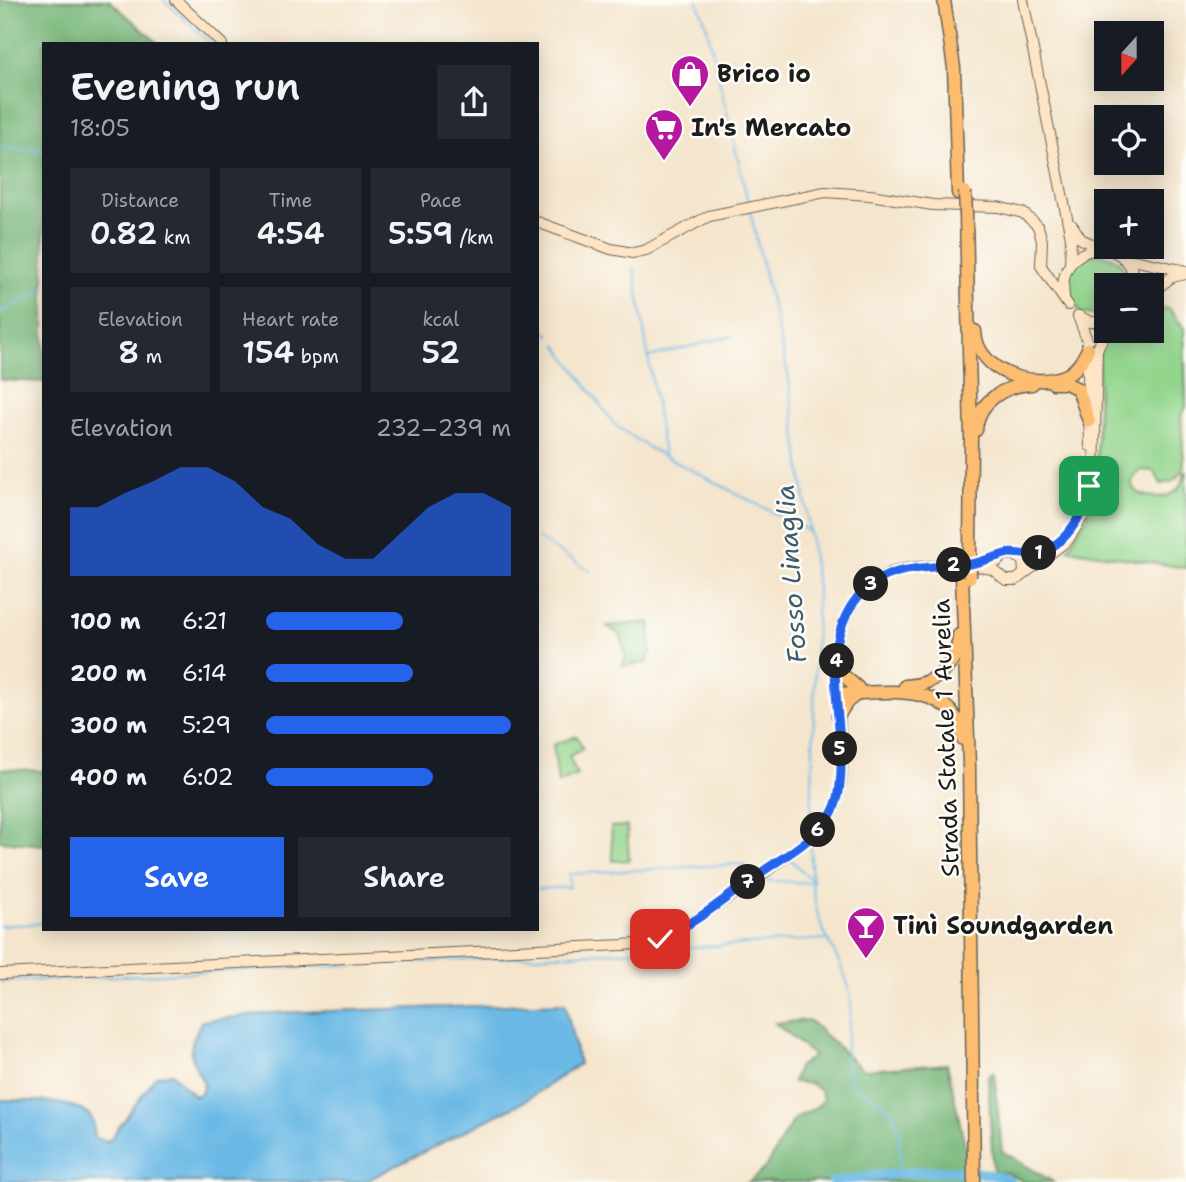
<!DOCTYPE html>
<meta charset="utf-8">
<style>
body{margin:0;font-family:"Shantell Sans",sans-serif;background:#242831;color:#f1f3f6;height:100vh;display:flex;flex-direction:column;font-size:26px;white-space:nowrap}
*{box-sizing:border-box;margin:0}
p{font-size:23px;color:#9ea1a6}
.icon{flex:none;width:38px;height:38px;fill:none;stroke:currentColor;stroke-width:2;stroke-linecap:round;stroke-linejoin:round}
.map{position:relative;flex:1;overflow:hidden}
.panel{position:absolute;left:42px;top:42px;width:497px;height:889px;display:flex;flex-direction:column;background:#171b24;border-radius:0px;box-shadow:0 4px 18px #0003}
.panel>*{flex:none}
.needle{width:46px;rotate:201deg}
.fabs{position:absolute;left:1094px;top:21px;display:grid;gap:14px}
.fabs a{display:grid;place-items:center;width:70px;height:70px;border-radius:0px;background:#171b24;box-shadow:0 4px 18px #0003;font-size:35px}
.pin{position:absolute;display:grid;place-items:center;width:60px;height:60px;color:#fff;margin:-30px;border-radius:14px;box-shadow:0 4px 10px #0006}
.km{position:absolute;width:35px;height:35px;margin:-18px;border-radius:50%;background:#222;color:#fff;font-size:19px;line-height:35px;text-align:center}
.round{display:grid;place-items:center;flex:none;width:74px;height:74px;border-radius:0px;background:#242831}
.overview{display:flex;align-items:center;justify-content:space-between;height:119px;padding:0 28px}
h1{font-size:38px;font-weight:600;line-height:52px}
.stats{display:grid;grid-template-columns:repeat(3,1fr);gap:10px;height:119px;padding:7px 28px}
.stats div{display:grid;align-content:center;border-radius:0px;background:#242831;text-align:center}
.stats b{font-size:30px;font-weight:600}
.stats small{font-size:19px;font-weight:400}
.stats p{font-size:19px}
.chart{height:196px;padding:14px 28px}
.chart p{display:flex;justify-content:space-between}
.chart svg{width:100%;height:126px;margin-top:7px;fill:#2563eb;opacity:.7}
.action{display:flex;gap:14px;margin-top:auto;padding:14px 28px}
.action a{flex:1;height:80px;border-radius:0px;background:#2563eb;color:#fff;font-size:28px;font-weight:600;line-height:80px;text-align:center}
.action a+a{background:#242831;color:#f1f3f6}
ul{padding:0 28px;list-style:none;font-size:23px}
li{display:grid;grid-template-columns:112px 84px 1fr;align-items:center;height:52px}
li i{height:18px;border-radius:9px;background:#2563eb}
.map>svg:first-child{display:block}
.green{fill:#93d58d;stroke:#587854;stroke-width:2}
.forest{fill:#76b678;stroke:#49694a;stroke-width:2}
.water{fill:#6bb9e5;stroke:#446a80;stroke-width:2}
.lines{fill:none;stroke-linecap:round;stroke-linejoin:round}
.stream{stroke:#6bb9e5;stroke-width:2}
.river{stroke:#6bb9e5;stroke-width:10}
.secondary-casing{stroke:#68625a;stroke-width:12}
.highway-casing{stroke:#68625a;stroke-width:15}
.secondary{stroke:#fee5c5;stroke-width:10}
.highway{stroke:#fcbd6f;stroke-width:12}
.highway-bridge-casing{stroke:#68625a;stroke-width:15;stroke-linecap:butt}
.highway-bridge{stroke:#fcbd6f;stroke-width:12}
.route-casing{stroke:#fff;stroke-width:14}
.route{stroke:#2563eb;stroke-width:9}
.labels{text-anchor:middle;stroke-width:5;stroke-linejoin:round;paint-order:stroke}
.poi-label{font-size:24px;font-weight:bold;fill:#1c1c1c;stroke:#fdfcf7;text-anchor:start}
.street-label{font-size:24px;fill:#1c1c1c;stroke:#fdfcf7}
.water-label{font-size:26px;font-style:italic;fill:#3c5b6c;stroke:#fdfcf7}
</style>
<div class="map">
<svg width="1186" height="1182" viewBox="0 0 1186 1182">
<rect width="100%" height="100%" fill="#fdfcf7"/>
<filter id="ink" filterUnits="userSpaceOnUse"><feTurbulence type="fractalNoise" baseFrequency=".0143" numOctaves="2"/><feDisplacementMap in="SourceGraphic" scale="14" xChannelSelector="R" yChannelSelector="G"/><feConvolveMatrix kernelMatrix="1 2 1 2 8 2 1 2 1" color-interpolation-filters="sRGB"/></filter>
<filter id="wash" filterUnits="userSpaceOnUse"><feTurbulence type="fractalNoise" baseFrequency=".00686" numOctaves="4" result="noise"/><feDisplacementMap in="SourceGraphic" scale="28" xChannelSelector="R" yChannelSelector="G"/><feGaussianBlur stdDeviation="1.57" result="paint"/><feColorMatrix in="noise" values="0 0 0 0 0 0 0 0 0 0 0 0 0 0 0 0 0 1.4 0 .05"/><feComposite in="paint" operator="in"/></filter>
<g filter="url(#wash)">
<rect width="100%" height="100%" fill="#f4e5cc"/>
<g class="green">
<path d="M1090,253C1116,255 1123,261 1132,285H1106V317L1082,313L1068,297L1069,270Z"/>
<path d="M1152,307L1169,309L1184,328L1186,407L1181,417L1184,465L1182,472L1173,481L1161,484L1154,471L1141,470C1112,492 1160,506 1177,490C1182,485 1184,476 1186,469V568L1068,549L1090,512L1096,496L1099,351L1113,331H1152Z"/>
<polygon points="650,622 651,651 647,663 621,666 626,659 621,636 607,626"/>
<polygon points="577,736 583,749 569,756 577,775 558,783 553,745"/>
<polygon points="627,826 629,860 613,861 611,827"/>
</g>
<g class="forest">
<polygon points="0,0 109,0 159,44 44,44 44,382 0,380"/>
<polygon points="0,769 44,771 44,845 0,841"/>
<path d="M809,1020L863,1070L947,1064L968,1159L966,1182H748C776,1166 777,1138 795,1119C804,1111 816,1111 823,1100L821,1092L812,1084L793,1082L798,1067L814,1056L775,1023Z"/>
<polygon points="994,1073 1002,1151 1053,1182 1024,1182 1007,1173 993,1171 988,1075"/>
</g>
<path class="water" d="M565,1003L579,1064L525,1101L364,1182H0V1100C20,1101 86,1098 93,1122C95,1126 93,1134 94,1138L109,1141L156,1076L172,1073L194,1096L201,1094L204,1084C190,1056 185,1050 202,1021L270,1013Z"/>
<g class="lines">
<g class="stream">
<polyline points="164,0 211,44"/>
<polyline points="697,0 706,24 748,202"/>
<polyline points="0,146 44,152"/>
<polyline points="750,211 788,374 817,588 811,829"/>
<polyline points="634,267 664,456"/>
<polyline points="0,313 44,288"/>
<polyline points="537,327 550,335"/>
<polyline points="557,345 615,425 649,448 809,531"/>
<polyline points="649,357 731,336"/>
<polyline points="537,538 590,571"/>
<path d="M811,842C810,867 812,897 820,922C830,949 852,977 851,1007C850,1029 841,1056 849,1077C855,1095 884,1096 893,1114C902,1130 899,1154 900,1172"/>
<polyline points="790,859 813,882"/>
<polyline points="759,880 812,883"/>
<polyline points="537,889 570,887 569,874 744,864 745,875 750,877"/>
<polyline points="0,926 44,923"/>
<polyline points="0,982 636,951 827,939"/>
</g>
<path class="river" d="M833,1182C876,1176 972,1160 1010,1182"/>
</g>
</g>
<g filter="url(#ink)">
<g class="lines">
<defs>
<g id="secondary">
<polyline points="176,0 222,44"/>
<polyline points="1023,0 1071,238 1070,264"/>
<polyline points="537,222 611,249 633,253 646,250 709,216 825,192 870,195 933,205 998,207 1023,213 1038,226 1042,241 1041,266 1068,305"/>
<polyline points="1072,225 1081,239 1103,249"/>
<polyline points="1123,258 1186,271"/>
<polyline points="1152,292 1172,277 1186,274"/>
<path d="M1064,296C1055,241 1131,231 1136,285"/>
<polyline points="1078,316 1087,340 1090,446"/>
<polyline points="1079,316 1090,322 1106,322"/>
<polyline points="1018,555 1046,550"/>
<polyline points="997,562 1004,555 1014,554 1023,561 1024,572"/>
<polyline points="976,566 992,569 1006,580 1016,580 1068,540 1089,507 1094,477 1097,350 1106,330"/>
<path d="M0,974L623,945L646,943L670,934C700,919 816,841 831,815C868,748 794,635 877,580C915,555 960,575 1000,558"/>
</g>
<g id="highway">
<polyline points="944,0 954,68 958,193"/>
<polyline points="966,215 971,439 970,550"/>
<path d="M975,331C977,373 1034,390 1067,375C1078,369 1083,359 1088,349"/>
<polyline points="1053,383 1066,383 1078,389 1089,421"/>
<path d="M976,430C978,401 1005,385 1032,384"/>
<polyline points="962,577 969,765 974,1182"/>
<polyline points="837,670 858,688"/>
<path d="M905,686C936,685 957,667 959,635"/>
<path d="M838,694C881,693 954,679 963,739"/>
<polyline points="838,716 847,702 857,694"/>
</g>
</defs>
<use href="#secondary" class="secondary-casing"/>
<use href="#highway" class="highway-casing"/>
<use href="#secondary" class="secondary"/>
<use href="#highway" class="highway"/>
<defs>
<g id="highway-bridge">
<polyline points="965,192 966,215"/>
<polyline points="970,550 970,577"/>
</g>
</defs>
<use href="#highway-bridge" class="highway-bridge-casing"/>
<use href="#highway-bridge" class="highway-bridge"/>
</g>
</g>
<g class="lines" filter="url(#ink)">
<defs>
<path id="route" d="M660,939C697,923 729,895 762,872C782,858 805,845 822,827C832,816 839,800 840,784C847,726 817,653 854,602C885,561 926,570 970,564C981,563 1004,553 1010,553C1017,553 1024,555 1031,554C1064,550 1084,516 1089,486"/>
</defs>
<use href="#route" class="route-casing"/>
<use href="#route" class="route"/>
</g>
<defs>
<symbol id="shop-pin" viewBox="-11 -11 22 30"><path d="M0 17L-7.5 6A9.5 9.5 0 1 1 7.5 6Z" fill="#b5179e" stroke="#fdfcf7"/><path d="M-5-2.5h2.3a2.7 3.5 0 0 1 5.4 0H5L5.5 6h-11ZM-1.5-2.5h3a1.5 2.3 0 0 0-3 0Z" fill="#fff"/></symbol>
<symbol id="supermarket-pin" viewBox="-11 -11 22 30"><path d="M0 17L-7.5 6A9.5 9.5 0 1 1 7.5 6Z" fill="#b5179e" stroke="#fdfcf7"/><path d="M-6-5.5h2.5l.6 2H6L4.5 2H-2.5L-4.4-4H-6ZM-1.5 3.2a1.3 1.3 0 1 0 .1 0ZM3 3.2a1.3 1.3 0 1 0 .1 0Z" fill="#fff"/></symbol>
<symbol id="bar-pin" viewBox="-11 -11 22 30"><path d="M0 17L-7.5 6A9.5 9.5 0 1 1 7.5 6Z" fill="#b5179e" stroke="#fdfcf7"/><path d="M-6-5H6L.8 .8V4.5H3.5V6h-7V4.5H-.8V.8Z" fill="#fff"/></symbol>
</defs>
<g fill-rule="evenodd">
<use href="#shop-pin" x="668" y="52" width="44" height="60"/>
<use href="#supermarket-pin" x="642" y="106" width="44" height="60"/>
<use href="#bar-pin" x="844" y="904" width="44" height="60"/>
</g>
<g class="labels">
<g class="poi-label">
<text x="717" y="82">Brico io</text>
<text x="691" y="136">In's Mercato</text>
<text x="893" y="934">Tinì Soundgarden</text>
</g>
<g class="street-label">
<text transform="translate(946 738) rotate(-92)" y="8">Strada Statale 1 Aurelia</text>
</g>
<g class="water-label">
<text transform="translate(791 574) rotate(-94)" y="9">Fosso Linaglia</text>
</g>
</g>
</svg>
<div class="fabs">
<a><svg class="needle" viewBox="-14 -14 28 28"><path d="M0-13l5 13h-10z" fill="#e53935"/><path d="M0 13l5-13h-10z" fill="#9ea1a6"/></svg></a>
<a><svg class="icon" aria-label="locate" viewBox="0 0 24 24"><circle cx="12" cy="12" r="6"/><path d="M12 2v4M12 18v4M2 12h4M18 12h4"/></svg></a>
<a>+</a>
<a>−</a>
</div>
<div class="pin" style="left:1089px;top:486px;background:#1e9e55"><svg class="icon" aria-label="arrive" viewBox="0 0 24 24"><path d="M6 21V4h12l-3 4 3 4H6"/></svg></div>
<div class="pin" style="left:660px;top:939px;background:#d93025"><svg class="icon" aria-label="check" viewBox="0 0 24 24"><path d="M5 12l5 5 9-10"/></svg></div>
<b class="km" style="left:1039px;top:553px">1</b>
<b class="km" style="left:954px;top:565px">2</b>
<b class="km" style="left:871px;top:584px">3</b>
<b class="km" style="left:837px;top:661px">4</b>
<b class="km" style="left:840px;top:749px">5</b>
<b class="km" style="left:818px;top:830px">6</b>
<b class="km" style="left:748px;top:882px">7</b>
<section class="panel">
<div class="overview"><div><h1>Evening run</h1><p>18:05</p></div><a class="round"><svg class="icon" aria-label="share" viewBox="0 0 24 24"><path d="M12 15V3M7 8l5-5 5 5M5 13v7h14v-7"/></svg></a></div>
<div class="stats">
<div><p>Distance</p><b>0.82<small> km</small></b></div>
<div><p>Time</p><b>4:54</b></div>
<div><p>Pace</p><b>5:59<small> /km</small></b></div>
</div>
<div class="stats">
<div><p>Elevation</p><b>8<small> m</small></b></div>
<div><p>Heart rate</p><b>154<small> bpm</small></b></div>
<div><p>kcal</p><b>52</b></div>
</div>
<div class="chart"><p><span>Elevation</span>232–239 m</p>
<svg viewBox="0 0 160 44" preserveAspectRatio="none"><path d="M0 44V20L10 20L20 15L30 11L40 6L50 6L60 11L70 20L80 24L90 33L100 38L110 38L120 29L130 20L140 15L150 15L160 20V44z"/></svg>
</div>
<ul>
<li><b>100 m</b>6:21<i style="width:56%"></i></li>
<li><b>200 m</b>6:14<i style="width:60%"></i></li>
<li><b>300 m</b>5:29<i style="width:100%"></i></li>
<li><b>400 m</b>6:02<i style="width:68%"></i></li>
</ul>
<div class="action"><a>Save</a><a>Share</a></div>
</section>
</div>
